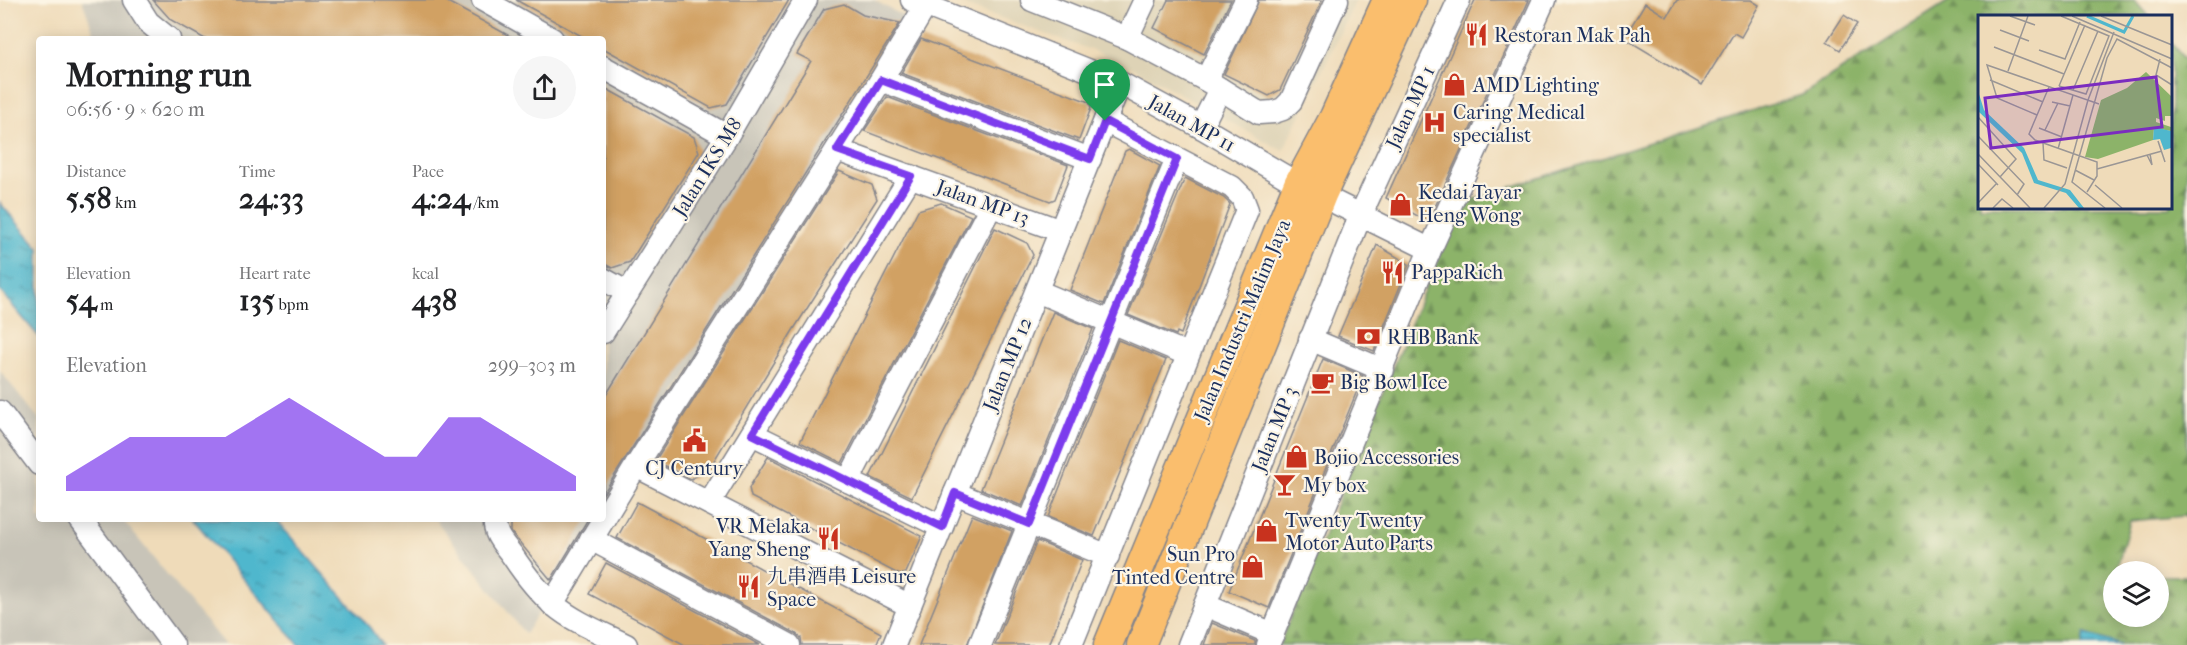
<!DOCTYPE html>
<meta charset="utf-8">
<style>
body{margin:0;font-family:"IM FELL French Canon","Noto Serif SC",serif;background:#f6f6f6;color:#202124;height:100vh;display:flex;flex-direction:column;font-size:22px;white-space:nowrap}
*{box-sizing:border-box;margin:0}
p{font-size:20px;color:#757577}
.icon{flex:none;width:33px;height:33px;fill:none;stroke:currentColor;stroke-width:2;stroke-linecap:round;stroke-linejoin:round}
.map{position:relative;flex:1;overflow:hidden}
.panel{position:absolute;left:36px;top:36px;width:570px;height:486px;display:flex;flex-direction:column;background:#fff;border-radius:6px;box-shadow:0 3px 15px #0003}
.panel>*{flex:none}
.buttons{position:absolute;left:2103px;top:561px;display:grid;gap:12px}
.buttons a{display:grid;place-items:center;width:66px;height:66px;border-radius:50%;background:#fff;box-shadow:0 3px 15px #0003;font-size:30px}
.pin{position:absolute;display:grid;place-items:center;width:51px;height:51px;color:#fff;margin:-62px -26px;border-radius:50% 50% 50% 0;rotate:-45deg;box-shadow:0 0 6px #0007}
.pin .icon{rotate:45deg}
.round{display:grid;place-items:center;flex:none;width:63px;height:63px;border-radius:32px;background:#f6f6f6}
.overview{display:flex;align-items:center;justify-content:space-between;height:102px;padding:0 30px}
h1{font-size:33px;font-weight:700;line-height:45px}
.figures{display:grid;grid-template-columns:repeat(3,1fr);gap:9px;height:102px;padding:6px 30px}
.figures div{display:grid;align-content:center}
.figures b{font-size:30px;font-weight:700}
.figures small{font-size:16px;font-weight:400}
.figures p{font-size:16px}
.chart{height:168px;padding:12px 30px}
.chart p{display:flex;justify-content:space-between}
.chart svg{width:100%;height:108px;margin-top:6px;fill:#7c3aed;opacity:.7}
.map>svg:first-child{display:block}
.built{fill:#ded3b6}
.industrial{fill:#c8c4b8}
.forest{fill:url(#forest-firs);stroke:#547164;stroke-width:1.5}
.water{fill:url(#water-ripples);stroke:#357396;stroke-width:1.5}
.building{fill:#d1a163}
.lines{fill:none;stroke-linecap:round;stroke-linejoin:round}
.minor-casing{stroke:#85858c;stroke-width:25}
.major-casing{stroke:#85858c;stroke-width:31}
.minor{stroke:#fff;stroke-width:22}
.major{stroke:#fabe6d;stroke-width:28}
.route-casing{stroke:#fff;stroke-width:12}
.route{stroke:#7c3aed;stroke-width:8}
.labels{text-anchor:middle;stroke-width:4.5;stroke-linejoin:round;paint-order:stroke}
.poi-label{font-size:20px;fill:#1b2f5e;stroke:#fcf5e5;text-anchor:start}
.street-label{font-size:20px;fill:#1b2f5e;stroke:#fcf5e5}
.inset-river{fill:none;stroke:#4fb7cd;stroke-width:3}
.inset-road{fill:none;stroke:#9a9695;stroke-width:1.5}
.view{fill:#7b2cbf;fill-opacity:0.15;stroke:#7b2cbf;stroke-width:3}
.inset-edge{fill:none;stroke:#1b2f5e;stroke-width:3}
</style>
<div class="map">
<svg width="2187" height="645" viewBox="0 0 2187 645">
<defs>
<pattern id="forest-firs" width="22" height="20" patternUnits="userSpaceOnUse" patternTransform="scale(1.5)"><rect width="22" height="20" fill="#8cb369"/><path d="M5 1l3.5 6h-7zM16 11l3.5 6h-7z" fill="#72925a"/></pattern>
<pattern id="water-ripples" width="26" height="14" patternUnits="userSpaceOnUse" patternTransform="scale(1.5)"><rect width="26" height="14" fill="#4fb7cd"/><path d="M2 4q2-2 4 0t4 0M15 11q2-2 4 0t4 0" fill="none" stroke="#4195aa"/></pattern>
</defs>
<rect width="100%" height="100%" fill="#fcf5e5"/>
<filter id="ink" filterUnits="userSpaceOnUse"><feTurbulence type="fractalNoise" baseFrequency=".0167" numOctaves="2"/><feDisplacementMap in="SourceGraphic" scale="12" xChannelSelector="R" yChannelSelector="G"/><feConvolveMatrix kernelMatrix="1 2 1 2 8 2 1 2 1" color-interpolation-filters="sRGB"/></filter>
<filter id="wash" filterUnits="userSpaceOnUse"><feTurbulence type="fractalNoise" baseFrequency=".008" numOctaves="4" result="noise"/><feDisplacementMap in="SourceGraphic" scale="24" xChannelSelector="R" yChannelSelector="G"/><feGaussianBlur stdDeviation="1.35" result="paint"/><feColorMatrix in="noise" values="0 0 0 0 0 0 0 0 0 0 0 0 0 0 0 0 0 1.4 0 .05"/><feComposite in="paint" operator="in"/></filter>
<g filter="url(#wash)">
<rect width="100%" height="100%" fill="#efdbb9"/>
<polygon class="built" points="951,0 1356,0 1283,151 1119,60"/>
<g class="industrial">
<polygon points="82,0 874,0 910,20 603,510 603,39 96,39"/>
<polygon points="0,371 39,419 39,519 122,519 225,645 0,645"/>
<polygon points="435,519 598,519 525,634"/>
</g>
<polygon class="forest" points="1950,0 2134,0 2148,16 1980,16 1980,207 2170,207 2171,43 2187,62 2187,519 2184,516 2130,521 2116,571 2114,572 2114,616 2158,616 2159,576 2187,576 2187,645 2120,645 2086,634 2083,645 1279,645 1460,203 1802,95"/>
<g class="water">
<polygon points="0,203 39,248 39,337 0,291"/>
<polygon points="193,519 275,519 370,628 382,645 299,645"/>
<polygon points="2085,634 2120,645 2083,645"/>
</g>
<g id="blocks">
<g class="building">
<polygon points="153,0 444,0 515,39 205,39 171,20"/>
<polygon points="516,0 789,0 727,104 711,108 603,48 603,39 587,39"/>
<polygon points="1168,0 1231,0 1204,54 1154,28"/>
<polygon points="1259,0 1322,0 1280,90 1269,96 1224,74"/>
<polygon points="1475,0 1529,0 1428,222 1386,198"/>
<polygon points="1677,0 1751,0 1759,5 1741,37 1734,33 1702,85 1624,38 1645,3 1667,17"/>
<polygon points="844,4 863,15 900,23 603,494 603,400 811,61 797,54 824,9"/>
<polygon points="1844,15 1857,24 1840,50 1827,41"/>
<polygon points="921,39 1089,102 1091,108 1079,140 901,73"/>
<polygon points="603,87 694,137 699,152 630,262 612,268 603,263"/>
<polygon points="887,97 1068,165 1055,199 1050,201 864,131"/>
<polygon points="1129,149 1160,166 1104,304 1070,290 1125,151"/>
<polygon points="839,171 872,185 877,199 792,332 709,469 691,479 655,461"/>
<polygon points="1185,178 1224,198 1230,204 1181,334 1177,332 1176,335 1128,315"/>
<polygon points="941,203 971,216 842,463 800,442 918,210"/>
<polygon points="995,228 1027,243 1033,255 912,497 870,477"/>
<polygon points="1377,245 1409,264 1374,351 1338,336"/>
<polygon points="1053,312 1093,329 1022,506 981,489"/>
<polygon points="1118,340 1166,360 1094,536 1048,517"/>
<polygon points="1323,359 1363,376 1269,608 1229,591"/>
<polygon points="768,457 922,536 906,573 900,575 751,497 749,488"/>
<polygon points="637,502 881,633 876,645 802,645 801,638 795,633 617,538"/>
<polygon points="972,515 1012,531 967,645 919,645"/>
<polygon points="511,519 588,519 551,580 511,532"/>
<polygon points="1037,541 1082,560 1049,645 995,645"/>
<polygon points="606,563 760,645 685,645 589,594"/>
<polygon points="1212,623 1255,641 1255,645 1204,645"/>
</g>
</g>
</g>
<g filter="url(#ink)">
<use href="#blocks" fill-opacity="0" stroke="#85858c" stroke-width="1.5"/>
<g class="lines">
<defs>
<g id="minor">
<polyline points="134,0 148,22 169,39"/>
<polyline points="483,0 552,39"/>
<polyline points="912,0 1120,83 1201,127 1298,184 1423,246 1429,252"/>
<polyline points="1032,0 1127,38 1206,80 1259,113 1274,112 1283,109 1291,101 1337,0"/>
<polyline points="1127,38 1145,0"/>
<polyline points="603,67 727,136"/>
<polyline points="881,80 1090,159"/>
<polyline points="1206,80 1246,0"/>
<polyline points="1201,127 1220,89"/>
<polyline points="837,150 1061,231"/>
<polyline points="603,279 628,293"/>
<polyline points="1037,291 1187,354"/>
<polyline points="603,332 727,136 806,0"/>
<polyline points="1310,339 1383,370"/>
<polyline points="0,412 39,464"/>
<polyline points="752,434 942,527"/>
<polyline points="636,466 910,606"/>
<polyline points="848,481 991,206"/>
<polyline points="955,493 1108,556"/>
<polyline points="709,503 911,176"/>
<polyline points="80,519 173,645"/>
<path d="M495,519C493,534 504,544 512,555C524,573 537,591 554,605C574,622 602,633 626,645"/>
<polyline points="591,539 789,645"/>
<polyline points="552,604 636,466 881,80 929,0"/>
<polyline points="1205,605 1273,634"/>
<polyline points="894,645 1120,83"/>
<polyline points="980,645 1177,159"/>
<polyline points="1071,645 1247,210 1242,197 1232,187 1105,121"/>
<polyline points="1189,645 1361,214 1459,0"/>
<polyline points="1268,645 1429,252 1544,0"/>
</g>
<g id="major">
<polyline points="1108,645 1298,184 1334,117 1387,0"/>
<polyline points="1141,645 1322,195 1412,0"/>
</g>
</defs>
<use href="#minor" class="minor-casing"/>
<use href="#major" class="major-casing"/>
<use href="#minor" class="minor"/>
<use href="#major" class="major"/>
</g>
</g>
<g class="lines" filter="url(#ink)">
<defs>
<polygon id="route" points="881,80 1090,159 1105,121 1177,159 1029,524 955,493 942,527 752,434 911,176 837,150"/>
</defs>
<use href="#route" class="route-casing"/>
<use href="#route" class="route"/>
</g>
<defs>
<symbol id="restaurant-bare" viewBox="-9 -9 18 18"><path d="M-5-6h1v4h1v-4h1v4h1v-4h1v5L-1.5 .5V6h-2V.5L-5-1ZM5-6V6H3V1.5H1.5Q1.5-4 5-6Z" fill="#c8321e" stroke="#fcf5e5" stroke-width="2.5" paint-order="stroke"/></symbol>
<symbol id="shop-bare" viewBox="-9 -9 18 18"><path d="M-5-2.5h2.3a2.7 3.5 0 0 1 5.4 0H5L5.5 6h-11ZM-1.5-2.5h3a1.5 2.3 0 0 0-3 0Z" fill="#c8321e" stroke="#fcf5e5" stroke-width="2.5" paint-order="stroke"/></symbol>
<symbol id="hospital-bare" viewBox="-9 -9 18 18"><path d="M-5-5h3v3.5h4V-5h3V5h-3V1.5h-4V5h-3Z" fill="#c8321e" stroke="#fcf5e5" stroke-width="2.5" paint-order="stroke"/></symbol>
<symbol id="bank-bare" viewBox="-9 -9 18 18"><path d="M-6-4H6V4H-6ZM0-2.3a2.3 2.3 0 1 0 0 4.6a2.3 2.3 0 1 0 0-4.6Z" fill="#c8321e" stroke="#fcf5e5" stroke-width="2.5" paint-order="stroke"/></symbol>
<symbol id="cafe-bare" viewBox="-9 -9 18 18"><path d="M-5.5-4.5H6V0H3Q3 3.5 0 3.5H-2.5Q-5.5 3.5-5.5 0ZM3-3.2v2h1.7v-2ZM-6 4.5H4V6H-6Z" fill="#c8321e" stroke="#fcf5e5" stroke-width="2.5" paint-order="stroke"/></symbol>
<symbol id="civic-bare" viewBox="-9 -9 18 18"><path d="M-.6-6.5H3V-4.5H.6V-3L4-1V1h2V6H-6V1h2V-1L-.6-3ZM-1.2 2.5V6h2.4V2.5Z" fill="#c8321e" stroke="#fcf5e5" stroke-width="2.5" paint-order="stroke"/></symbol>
<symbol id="bar-bare" viewBox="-9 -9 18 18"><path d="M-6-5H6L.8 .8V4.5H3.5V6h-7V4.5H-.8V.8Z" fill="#c8321e" stroke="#fcf5e5" stroke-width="2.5" paint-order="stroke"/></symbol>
</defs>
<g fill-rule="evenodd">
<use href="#restaurant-bare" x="1460" y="18" width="33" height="33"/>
<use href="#shop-bare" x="1438" y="68" width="33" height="33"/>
<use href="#hospital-bare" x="1418" y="106" width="33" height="33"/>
<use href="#shop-bare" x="1384" y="188" width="33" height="33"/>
<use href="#restaurant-bare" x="1376" y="256" width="33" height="33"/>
<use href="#bank-bare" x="1352" y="320" width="33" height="33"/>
<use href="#cafe-bare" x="1306" y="366" width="33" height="33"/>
<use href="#civic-bare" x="678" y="424" width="33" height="33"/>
<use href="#shop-bare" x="1280" y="440" width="33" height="33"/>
<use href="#bar-bare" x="1268" y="468" width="33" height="33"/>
<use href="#shop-bare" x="1250" y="514" width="33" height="33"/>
<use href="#restaurant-bare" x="812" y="522" width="33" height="33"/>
<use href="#shop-bare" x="1236" y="550" width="33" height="33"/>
<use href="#restaurant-bare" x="732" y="570" width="33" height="33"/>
</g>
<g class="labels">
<g class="poi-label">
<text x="1494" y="42">Restoran Mak Pah</text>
<text x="1473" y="92">AMD Lighting</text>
<text x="1453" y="119">Caring Medical<tspan x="1453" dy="23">specialist</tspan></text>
<text x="1418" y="199">Kedai Tayar<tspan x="1418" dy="23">Heng Wong</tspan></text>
<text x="1411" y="279">PappaRich</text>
<text x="1387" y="344">RHB Bank</text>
<text x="1340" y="389">Big Bowl Ice</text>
<text x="1314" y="464">Bojio Accessories</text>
<text x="694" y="475" text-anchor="middle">CJ Century</text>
<text x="1303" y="492">My box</text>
<text x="1285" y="527">Twenty Twenty<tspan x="1285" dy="23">Motor Auto Parts</tspan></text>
<text x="810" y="533" text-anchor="end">VR Melaka<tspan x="810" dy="23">Yang Sheng</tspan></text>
<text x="1235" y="561" text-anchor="end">Sun Pro<tspan x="1235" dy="23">Tinted Centre</tspan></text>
<text x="767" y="583">九串酒串 Leisure<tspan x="767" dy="23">Space</tspan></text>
</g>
<g class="street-label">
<text transform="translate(1410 107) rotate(-65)" y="7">Jalan MP 1</text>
<text transform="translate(1192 123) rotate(29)" y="7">Jalan MP 11</text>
<text transform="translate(707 167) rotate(-58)" y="7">Jalan IKS M8</text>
<text transform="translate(983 202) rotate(20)" y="7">Jalan MP 13</text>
<text transform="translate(1242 320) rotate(-67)" y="7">Jalan Industri Malim Jaya</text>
<text transform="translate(1007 364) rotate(-68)" y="7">Jalan MP 12</text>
<text transform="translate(1274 429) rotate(-68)" y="7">Jalan MP 3</text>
</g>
</g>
<g transform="translate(1978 15)">
<rect width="194" height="194" fill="#efdbb9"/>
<path d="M168,57L193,81V101H187V106L178,103V107L193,112V116L176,113L175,125L120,144L107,142L123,85L149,73Z" fill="#8cb369"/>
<path d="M0,76L6,95L46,133L60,165L92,175L106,193H101L88,178L56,168L44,138L1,97ZM176,112L193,116V133L186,135L182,124L175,125Z" fill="#4fb7cd"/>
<path class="inset-river" d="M109,1L146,17L155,1"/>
<path class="inset-road" d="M32,1L57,10M94,1L194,44M123,1L194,30M22,15L51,26M16,32L86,59M61,35L87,44L102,7M182,44L178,60L194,70M30,56L50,1M12,65L65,87M81,71L108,79L131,21L83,1M81,71L107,10M71,72L51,119L57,125L119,147V161L109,177M95,75L120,16M74,87L92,91M59,100L19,83L9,50L121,89M0,102L38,144L22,162M61,113L84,122M67,115L80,88M0,121L46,169L39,180M180,126L187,147M65,128L66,145L89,153M80,134L95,80M0,139L52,193M169,140L174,150L172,139M0,149L20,170M119,154L184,136M97,155L116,165M117,170L144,193M0,188L19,168M15,193L24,184L35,193M66,193L87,169L110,85L136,17M127,193L94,167L129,43L139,24L194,53"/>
<path class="view" d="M178,62L184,112L13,133L7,83Z"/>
<rect width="194" height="194" class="inset-edge"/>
</g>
</svg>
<div class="buttons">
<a><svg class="icon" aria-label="layers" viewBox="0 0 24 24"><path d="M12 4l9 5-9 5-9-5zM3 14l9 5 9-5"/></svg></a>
</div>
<div class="pin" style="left:1105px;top:121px;background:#1e9e55"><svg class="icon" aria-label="arrive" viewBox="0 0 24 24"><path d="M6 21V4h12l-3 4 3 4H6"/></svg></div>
<section class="panel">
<div class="overview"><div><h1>Morning run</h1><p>06:56 · 9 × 620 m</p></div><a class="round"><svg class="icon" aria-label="share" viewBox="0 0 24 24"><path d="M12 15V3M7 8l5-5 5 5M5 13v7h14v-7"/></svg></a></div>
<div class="figures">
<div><p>Distance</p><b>5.58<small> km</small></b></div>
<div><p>Time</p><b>24:33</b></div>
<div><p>Pace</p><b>4:24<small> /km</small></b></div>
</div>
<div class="figures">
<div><p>Elevation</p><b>54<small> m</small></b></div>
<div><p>Heart rate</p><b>135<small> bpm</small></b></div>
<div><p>kcal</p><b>438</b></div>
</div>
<div class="chart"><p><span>Elevation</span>299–303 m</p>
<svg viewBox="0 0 160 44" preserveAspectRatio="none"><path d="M0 44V38L10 30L20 22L30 22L40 22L50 22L60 14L70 6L80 14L90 22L100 30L110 30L120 14L130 14L140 22L150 30L160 38V44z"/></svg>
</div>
</section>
</div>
